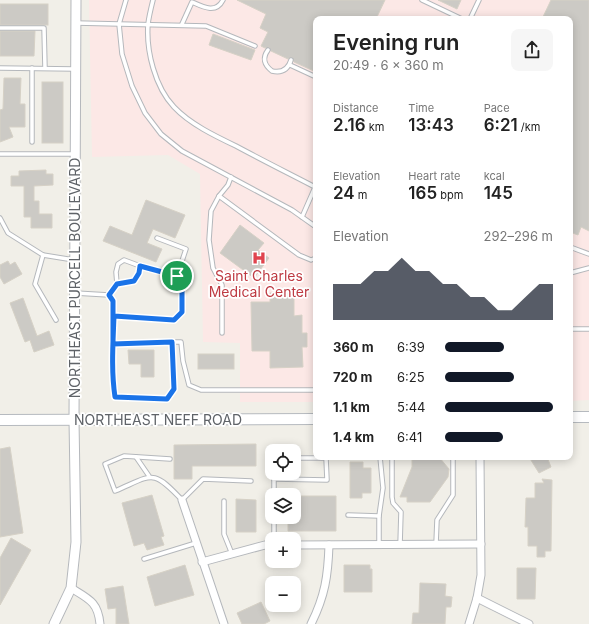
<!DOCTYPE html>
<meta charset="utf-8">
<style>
body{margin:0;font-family:Inter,sans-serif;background:#f6f6f6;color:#222;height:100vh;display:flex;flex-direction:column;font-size:15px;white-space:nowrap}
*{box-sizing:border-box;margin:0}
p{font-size:13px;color:#767676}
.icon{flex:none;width:22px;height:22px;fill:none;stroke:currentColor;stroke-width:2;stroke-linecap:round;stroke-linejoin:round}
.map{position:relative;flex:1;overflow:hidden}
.drawer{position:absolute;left:313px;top:16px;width:260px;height:444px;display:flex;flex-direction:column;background:#fff;border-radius:8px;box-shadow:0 2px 10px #0003}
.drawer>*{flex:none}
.controls{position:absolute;left:265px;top:444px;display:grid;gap:8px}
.controls a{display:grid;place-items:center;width:36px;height:36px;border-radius:8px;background:#fff;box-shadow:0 2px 10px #0003;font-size:20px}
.pin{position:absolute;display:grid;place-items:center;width:34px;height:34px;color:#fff;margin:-17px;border:2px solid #fff;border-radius:50%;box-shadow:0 1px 4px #0007}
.round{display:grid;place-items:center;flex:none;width:42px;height:42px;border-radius:8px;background:#f6f6f6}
.head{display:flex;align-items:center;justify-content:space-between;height:68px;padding:0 20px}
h1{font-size:22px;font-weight:600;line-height:30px}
.metrics{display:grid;grid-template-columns:repeat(3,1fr);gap:6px;height:68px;padding:4px 20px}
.metrics div{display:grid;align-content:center}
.metrics b{font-size:17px;font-weight:600}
.metrics small{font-size:11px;font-weight:400}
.metrics p{font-size:11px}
.chart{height:112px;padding:8px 20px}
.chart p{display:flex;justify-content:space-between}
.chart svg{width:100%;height:72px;margin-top:4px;fill:#111827;opacity:.7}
ul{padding:0 20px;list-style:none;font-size:13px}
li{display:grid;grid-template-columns:64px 48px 1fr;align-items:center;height:30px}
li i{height:10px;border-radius:5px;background:#111827}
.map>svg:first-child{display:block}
.medical{fill:#fce8e6}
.building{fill:#cccac5;stroke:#d6d1c6}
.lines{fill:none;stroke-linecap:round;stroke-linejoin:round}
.service-casing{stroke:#b5b8bc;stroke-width:5.5}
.minor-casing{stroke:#b5b8bc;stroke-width:9}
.tertiary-casing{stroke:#b5b8bc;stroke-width:11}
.secondary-casing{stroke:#b6babf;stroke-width:12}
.service{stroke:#fff;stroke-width:3.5}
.minor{stroke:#fff;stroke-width:7}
.tertiary{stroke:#fff;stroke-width:9}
.secondary{stroke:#fff;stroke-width:10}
.route-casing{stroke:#fff;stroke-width:8}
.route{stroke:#1a73e8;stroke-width:5}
.labels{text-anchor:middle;stroke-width:3.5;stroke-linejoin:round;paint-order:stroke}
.health-label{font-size:14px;fill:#be3a42;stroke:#fff}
.street-label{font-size:14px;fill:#5f6368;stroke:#fff}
</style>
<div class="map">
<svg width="589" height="624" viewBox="0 0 589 624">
<rect width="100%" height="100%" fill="#f1efe8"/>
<polygon class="medical" points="89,0 589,0 589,400 570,401 570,19 316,19 316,402 240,402 240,343 203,342 200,174 168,155 92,157"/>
<g class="building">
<polygon points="237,0 385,0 376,19 316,19 316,72 294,62 292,57 288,59 271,51 269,47 265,48 261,46 268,32 260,28 266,14"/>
<polygon points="438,0 461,0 457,9"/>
<polygon points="551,0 589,0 589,231 581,227 578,235 570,232 570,19 542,19"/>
<rect x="0" y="4" width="48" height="21"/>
<polygon points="0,31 35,31 34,56 0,56"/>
<polygon points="213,34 255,50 251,60 209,45"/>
<polygon points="4,78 21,78 20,104 25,104 25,127 9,127 13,137 0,142 0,110 3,109"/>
<rect x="42" y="82" width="21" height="61"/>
<polygon points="46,170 46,174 53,174 53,185 34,186 34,201 39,201 39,214 52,214 52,228 31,228 31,217 24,217 24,186 11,186 11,176 19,176 19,171"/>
<polygon points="146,200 185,215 175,238 153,229 147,243 162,249 156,262 103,241 110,226 132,235"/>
<polygon points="240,225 264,243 258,250 269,258 254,278 220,253"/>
<polygon points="8,261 10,265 15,262 22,274 4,284 0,277 0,265"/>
<polygon points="294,292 294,316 302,315 302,333 307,333 307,347 302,347 303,367 270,368 270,351 252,351 251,302 270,302 270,293"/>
<polygon points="23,298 37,336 49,331 54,345 34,352 30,340 25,342 10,303"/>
<polygon points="128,350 154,350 154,377 141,377 141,364 129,364"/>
<rect x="198" y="354" width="36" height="15"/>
<polygon points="256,444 256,466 192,466 192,479 174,479 174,445"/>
<polygon points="10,447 23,533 0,537 0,449"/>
<polygon points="412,457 439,457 449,469 448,477 430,502 407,502 407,497 400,497 412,467"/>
<polygon points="529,457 547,457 551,467 539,473"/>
<polygon points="350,462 363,462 363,468 371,468 371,493 362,493 362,498 350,498"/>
<polygon points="542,479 552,480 551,551 545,551 545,557 537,557 537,546 528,546 528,527 525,527 526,498 535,498 535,483 544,483"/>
<polygon points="152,495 164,536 161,537 164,545 147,550 144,543 134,546 122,503"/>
<polygon points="294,496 336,496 336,531 288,531 288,517 294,517"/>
<polygon points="236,499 256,500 256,532 236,532"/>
<polygon points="11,538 31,550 0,605 0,558"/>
<polygon points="185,565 194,595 155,606 147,577"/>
<polygon points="344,565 370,565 370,569 372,569 372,592 344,592"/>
<polygon points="517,568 536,568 535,599 517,599"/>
<polygon points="420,583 446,584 445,596 452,597 451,607 446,607 445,624 412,624 413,613 419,613"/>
<polygon points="123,586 129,624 116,624 116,608 108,609 105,589"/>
<polygon points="261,602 270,621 264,624 242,624 237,613"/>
</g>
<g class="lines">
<defs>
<g id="service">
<polyline points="126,0 119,24 122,54 132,86 145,113 161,134 182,151 292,210 316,227"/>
<path d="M153,0C151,8 149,16 148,24C146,51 155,87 174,107C190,124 215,136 236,146C262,160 288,173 315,187"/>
<polyline points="422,0 462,19"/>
<polyline points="470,19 479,0"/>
<polyline points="76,23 206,26 255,46"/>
<path d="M182,24L192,2C203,7 216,14 223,0"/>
<polyline points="0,28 44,28 45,68"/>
<path d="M268,50C262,58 264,65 272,71C281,73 288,70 291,60"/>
<polyline points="290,65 316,77"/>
<polyline points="0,68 74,69"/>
<polyline points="32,142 32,68"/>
<polyline points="0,154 74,154"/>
<polyline points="219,196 299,255 311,260 316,258"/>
<polyline points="302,217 316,185"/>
<polyline points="0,218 8,233 43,255 74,260"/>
<polyline points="570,247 589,254"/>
<polyline points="43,255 35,284 56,320"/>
<polyline points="140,266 177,276 186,249 157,238"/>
<polyline points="570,273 589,268"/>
<polyline points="75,293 109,295 113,301 113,344"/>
<polyline points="109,295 117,284 116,272 118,264 124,260 140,266 139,273 134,281 117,284"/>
<polyline points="114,316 174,320 182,312 182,282 177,276"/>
<polyline points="570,329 589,329"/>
<polyline points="222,333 222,285 213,268 209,240 211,211 219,196 228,185 231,177"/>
<polyline points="172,342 174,389 167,399 115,397 113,385 113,344 172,342 181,342 183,361 189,385 201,390 316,390"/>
<polyline points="136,457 149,476"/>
<polyline points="392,457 392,497 393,503 401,512 400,545"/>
<path d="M170,459L124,456L105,464L115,491C153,475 152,468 182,500L203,479L251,481"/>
<polyline points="274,473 274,495"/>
<polyline points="274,479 327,480 326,458 294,458"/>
<polyline points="224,501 224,534 232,554"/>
<polyline points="348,515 379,516"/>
<polyline points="274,517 274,539"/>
<polyline points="436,544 437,520 453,495 453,457"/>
<polyline points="379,545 379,516 383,488 380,457"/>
<polyline points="144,559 196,543"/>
</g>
<g id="minor">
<polyline points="182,500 224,624"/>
<polyline points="294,545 481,544"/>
<polyline points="202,562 265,545 272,545"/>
<path d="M71,588C89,599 98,602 100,624"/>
<polyline points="477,598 529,624"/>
<path d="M311,624C325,596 328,576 329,545"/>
<polyline points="469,624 477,598 481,575 480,457"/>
</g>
<polyline id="tertiary" points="54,624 71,588 76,542 74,420 76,0"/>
<g id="secondary">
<polyline points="570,417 589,417"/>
<polyline points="0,420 316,419"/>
</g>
</defs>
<use href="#service" class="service-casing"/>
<use href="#minor" class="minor-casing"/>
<use href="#tertiary" class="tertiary-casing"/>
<use href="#secondary" class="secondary-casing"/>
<use href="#service" class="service"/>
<use href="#minor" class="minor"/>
<use href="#tertiary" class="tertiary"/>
<use href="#secondary" class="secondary"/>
</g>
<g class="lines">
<defs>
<path id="route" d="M177,276L140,266L139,273L134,281L117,284L109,295L113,301V344L172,342L174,389L167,399L115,397C111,370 113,343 114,316L174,320L182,312V282L177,276"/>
</defs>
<use href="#route" class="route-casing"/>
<use href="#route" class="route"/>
</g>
<defs>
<symbol id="hospital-bare" viewBox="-9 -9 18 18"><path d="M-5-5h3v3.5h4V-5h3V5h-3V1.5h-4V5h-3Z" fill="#e0444e" stroke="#fff" stroke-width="2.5" paint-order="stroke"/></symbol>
</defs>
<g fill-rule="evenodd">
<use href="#hospital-bare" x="249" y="248" width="20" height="20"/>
</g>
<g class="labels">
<g class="health-label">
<text x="259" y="281">Saint Charles<tspan x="259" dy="16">Medical Center</tspan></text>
</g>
<g class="street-label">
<text transform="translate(75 278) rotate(-90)" y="5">NORTHEAST PURCELL BOULEVARD</text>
<text x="158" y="425">NORTHEAST NEFF ROAD</text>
</g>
</g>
</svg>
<div class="controls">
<a><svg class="icon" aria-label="locate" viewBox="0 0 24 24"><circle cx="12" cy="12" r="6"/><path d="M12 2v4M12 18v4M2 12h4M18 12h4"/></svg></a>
<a><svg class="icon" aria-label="layers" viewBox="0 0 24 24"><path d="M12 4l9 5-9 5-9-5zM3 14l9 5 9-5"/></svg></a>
<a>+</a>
<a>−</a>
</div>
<div class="pin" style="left:177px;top:276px;background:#1e9e55"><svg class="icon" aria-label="arrive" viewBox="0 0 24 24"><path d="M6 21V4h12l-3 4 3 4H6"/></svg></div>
<section class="drawer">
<div class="head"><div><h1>Evening run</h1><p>20:49 · 6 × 360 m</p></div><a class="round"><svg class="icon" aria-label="share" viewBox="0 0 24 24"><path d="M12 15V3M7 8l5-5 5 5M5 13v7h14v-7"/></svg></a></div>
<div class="metrics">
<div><p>Distance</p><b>2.16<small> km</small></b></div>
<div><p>Time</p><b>13:43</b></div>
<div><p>Pace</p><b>6:21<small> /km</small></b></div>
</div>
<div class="metrics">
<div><p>Elevation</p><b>24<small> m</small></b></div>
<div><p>Heart rate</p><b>165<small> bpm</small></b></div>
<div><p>kcal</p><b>145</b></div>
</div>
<div class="chart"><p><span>Elevation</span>292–296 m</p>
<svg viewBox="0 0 160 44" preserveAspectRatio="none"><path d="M0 44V22L10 22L20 22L30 14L40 14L50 6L60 14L70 14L80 22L90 22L100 30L110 30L120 38L130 38L140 30L150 22L160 22V44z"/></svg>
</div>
<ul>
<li><b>360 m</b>6:39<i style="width:55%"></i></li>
<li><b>720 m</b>6:25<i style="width:64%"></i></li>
<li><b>1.1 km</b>5:44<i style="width:100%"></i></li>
<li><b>1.4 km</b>6:41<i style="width:54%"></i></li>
</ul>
</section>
</div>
